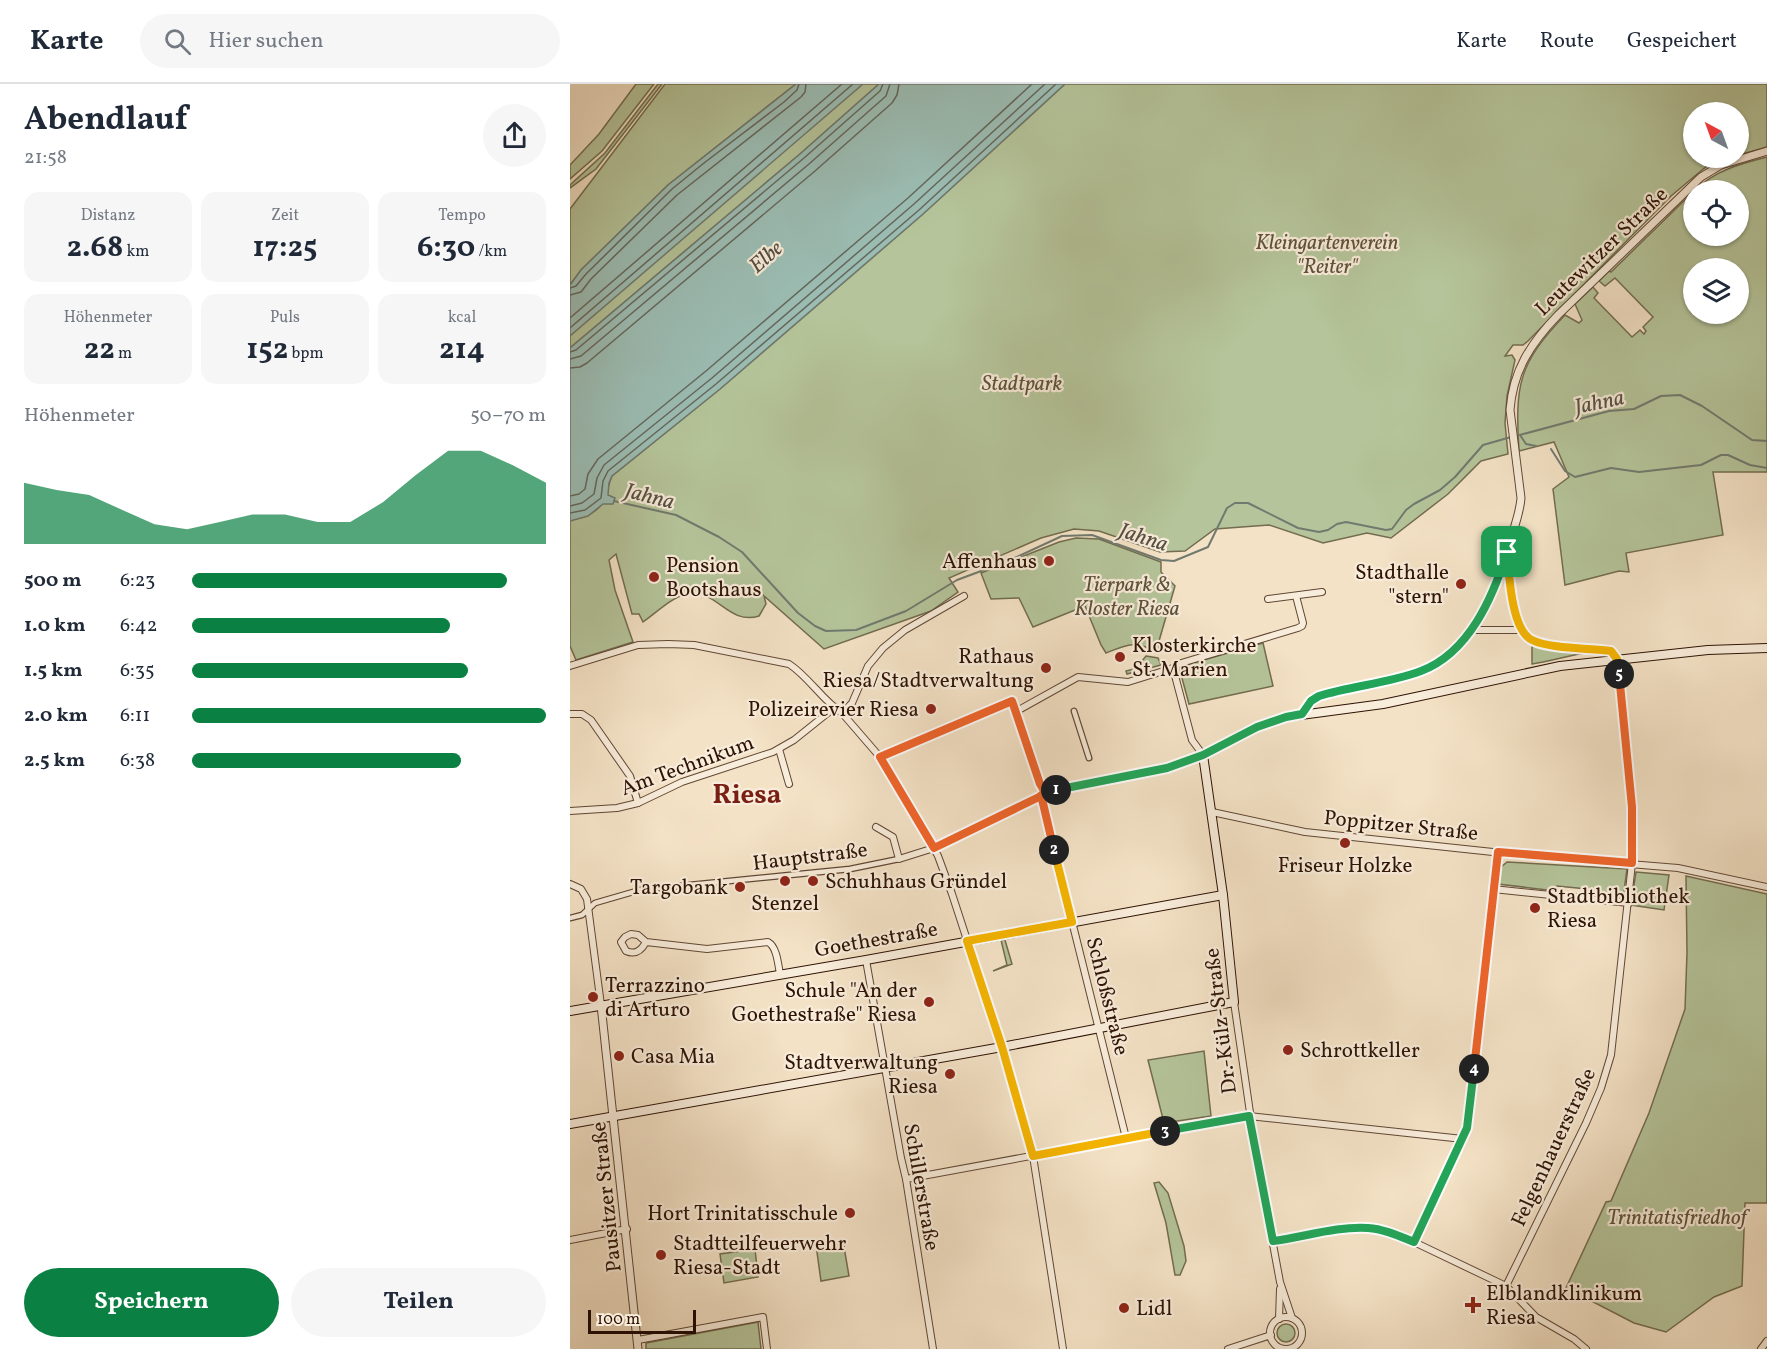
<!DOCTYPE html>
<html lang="de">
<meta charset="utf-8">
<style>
body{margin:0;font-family:Vollkorn,serif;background:#f6f6f7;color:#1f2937;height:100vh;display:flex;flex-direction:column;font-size:22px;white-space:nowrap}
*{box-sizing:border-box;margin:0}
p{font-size:20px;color:#747a83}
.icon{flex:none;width:33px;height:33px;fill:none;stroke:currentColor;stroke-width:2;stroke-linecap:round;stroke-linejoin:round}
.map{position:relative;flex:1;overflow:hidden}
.sheet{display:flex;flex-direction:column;background:#fff;width:570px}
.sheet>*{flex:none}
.needle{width:39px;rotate:319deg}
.controls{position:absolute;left:1113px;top:18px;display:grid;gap:12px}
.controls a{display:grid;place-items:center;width:66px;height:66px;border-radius:50%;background:#fff;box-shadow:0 2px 4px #0004;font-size:30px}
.scale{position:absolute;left:18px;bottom:15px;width:108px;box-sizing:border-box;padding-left:6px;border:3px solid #2e1305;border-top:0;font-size:16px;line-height:21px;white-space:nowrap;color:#2e1305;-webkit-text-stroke:4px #f8ecda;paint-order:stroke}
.pin{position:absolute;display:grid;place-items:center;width:51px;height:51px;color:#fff;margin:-26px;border-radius:12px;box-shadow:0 3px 9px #0006}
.km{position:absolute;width:30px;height:30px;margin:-15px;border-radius:50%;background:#222;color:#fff;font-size:16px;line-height:30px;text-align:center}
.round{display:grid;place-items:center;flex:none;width:63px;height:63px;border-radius:32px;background:#f6f6f7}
.summary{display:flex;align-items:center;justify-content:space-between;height:102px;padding:0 24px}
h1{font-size:33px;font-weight:700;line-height:45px}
.stats{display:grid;grid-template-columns:repeat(3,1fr);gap:9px;height:102px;padding:6px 24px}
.stats div{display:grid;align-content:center;border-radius:15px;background:#f6f6f7;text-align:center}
.stats b{font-size:30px;font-weight:700}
.stats small{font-size:16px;font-weight:400}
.stats p{font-size:16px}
.chart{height:168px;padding:12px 24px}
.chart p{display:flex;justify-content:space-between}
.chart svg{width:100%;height:108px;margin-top:6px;fill:#0b8043;opacity:.7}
.primary-button{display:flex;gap:12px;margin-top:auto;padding:12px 24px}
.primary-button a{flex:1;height:69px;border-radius:36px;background:#0b8043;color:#fff;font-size:24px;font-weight:700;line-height:69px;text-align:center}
.primary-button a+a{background:#f6f6f7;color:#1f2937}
ul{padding:0 24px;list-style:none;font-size:20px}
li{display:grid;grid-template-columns:96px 72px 1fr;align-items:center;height:45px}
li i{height:15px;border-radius:8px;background:#0b8043}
header{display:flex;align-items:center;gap:36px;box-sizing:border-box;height:84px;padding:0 30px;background:#fff;border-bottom:2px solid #e0e1e3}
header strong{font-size:28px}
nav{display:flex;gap:33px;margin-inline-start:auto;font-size:21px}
.search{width:420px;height:54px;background:#f6f6f7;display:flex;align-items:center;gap:15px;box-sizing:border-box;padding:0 21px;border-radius:33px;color:#747a83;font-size:22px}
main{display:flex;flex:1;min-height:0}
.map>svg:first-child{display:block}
.green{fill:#b5c49a;stroke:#726c50;stroke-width:1.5;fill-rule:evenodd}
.water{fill:#9cbeb5;stroke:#707a6f;stroke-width:1.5}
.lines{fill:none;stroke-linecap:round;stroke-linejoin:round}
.shore{stroke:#65685d;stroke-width:1.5}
.stream{stroke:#707a6f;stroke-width:2}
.pedestrian-casing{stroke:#604735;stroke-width:7}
.minor-casing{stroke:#604735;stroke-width:8}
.tertiary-casing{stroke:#604735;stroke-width:9}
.secondary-casing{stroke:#2e1305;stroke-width:10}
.pedestrian{stroke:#f8ecda;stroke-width:4.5}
.minor{stroke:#f8ecda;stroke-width:6}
.tertiary{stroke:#f8ecda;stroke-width:7}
.secondary{stroke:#f8ecda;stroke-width:8}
.split-1-casing{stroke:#fff;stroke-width:12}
.split-2-casing{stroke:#fff;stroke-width:12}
.split-3-casing{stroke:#fff;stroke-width:12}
.split-4-casing{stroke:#fff;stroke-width:12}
.split-5-casing{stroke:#fff;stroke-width:12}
.split-6-casing{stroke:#fff;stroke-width:12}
.split-1{stroke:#22a559;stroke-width:8}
.split-2{stroke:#f0652b;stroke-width:8}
.split-3{stroke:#f5b400;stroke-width:8}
.split-4{stroke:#22a559;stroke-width:8}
.split-5{stroke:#f0652b;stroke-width:8}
.split-6{stroke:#f5b400;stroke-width:8}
.poi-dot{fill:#8f2418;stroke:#f8ecda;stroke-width:2}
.labels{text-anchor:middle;stroke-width:4.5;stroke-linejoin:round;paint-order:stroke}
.park-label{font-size:21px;font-style:italic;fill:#5d5139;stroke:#f8ecda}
.street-label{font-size:21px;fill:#2e1305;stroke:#f8ecda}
.poi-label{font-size:21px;fill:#2e1305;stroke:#f8ecda;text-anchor:start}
.water-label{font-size:22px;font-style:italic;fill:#544f43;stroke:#f8ecda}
.district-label{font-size:27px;font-weight:bold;fill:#7a1f14;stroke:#f8ecda}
</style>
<header>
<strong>Karte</strong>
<div class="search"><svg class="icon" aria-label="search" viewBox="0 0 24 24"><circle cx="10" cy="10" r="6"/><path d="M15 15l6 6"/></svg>Hier suchen</div>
<nav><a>Karte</a><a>Route</a><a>Gespeichert</a></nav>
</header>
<main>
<section class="sheet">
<div class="summary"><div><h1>Abendlauf</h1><p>21:58</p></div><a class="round"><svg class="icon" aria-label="share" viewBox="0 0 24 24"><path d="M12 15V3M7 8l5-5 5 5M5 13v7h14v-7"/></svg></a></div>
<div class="stats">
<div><p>Distanz</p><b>2.68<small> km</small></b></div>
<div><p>Zeit</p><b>17:25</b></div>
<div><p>Tempo</p><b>6:30<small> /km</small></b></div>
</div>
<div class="stats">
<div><p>Höhenmeter</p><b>22<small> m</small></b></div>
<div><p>Puls</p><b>152<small> bpm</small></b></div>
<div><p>kcal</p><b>214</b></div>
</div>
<div class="chart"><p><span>Höhenmeter</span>50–70 m</p>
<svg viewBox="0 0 160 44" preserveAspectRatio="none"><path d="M0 44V19L10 22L20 24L30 30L40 36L50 38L60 35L70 32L80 32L90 35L100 35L110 27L120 16L130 6L140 6L150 12L160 19V44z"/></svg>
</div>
<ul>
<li><b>500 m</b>6:23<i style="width:89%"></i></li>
<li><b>1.0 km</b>6:42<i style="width:73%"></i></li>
<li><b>1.5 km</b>6:35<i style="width:78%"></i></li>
<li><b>2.0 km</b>6:11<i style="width:100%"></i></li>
<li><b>2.5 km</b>6:38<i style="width:76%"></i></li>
</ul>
<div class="primary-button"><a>Speichern</a><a>Teilen</a></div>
</section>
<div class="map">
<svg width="1197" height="1265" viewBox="0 0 1197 1265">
<rect width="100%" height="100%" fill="#f4e2c6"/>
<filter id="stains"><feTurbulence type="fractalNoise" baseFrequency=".00333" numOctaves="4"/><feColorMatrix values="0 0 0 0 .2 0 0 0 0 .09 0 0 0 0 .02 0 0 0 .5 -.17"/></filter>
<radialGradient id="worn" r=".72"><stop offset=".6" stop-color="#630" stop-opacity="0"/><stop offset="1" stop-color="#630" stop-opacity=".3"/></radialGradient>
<g class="green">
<polygon points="66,0 84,0 32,67 0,95 0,81 29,50"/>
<polygon points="88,0 92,0 26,85 0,104 0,101 35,69"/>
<polygon points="95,0 226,0 98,101 11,186 0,201 0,125"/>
<polygon points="292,0 309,0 230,70 0,264 0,251"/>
<path d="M495,0H1197V63L1169,71L1168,28H1124V74H1161L1140,80L1132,86L1101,112L958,257L953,261H943L935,272L942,271L945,276L937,312L935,339L938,370L911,377L878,410L821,454L797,449L753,459L699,441L645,445L615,467L590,468L529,447L504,445L471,454L379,494L388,508L361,527L254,565L194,512L196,520L189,532C158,542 146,503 116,510C101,514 86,529 73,538L69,530H62L46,470L39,476L45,506L63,558L6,576L0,562V437C6,434 13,434 18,431C38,422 35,408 42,392L150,305L353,130Z"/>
<path d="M1197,73V388H1143L1153,451L1056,469L1059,488L1049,487L995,501L983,405L999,393L984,358L949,367C945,301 948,280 995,231L1009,239L1012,236L1005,220L1023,203L1028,209L1024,214L1062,253L1070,246L1074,250L1076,247L1073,243L1083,233L1045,194L1035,202L1029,197L1039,187L1041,188L1123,108L1124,152H1168V106H1125C1146,86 1170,80 1197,73ZM1168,184V230H1124V184Z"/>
<path d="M506,454L529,455L591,478V488L605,502L589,557L588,569C566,556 558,560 536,569L531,561L515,522L463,543L449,514L421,515L411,489L489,458Z"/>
<polygon points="693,559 703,602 619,620 609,583"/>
<path d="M964,562L1020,568C1000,571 982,577 962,580V563Z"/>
<polygon points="576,572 588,574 591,581 557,590 556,587 564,585 563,581 572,577"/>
<polygon points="937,778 1057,785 1053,814 1017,810 1017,805 987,802 986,807 928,800 930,784"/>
<polygon points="1066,788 1099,791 1094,826 1061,821"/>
<polygon points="1116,792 1197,810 1197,1119 1175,1119 1172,1202 1144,1213 1096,1248 1064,1239 996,1204 1036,1118 1041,1117 1079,1029 1115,925 1117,869"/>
<polygon points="431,856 435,856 442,880 423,887 437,881"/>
<polygon points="634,967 641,1032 594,1039 578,976"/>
<polygon points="589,1098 598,1109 614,1162 616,1177 610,1191 605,1191 596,1139 584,1099"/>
<polygon points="273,1157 279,1192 251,1197 246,1161"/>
<polygon points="185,1165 188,1193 154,1199 150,1170"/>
<polygon points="188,1238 191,1265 76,1265 76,1259"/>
<circle cx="716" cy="1249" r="9"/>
</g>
<g class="water">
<polygon points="226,0 293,0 0,252 0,201 11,186 98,101"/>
<polygon points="309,0 495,0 353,130 150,305 42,392 39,399 38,411 45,414 43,420 33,420 18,432 0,437 0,264 230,70"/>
</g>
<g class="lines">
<g class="shore">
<polyline points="0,204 6,202 16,190 102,105 134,79 214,18 227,6 229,0"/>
<polyline points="0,211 11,208 21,195 107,111 231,13 235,8 236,0"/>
<polyline points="0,234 272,0"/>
<polyline points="0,244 283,0"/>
<polyline points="0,268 6,266 234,74 310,7 313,0"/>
<polyline points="0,275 11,272 239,80 316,12 320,0"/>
<polyline points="0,284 10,283 17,279 245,87 322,19 327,11 329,0"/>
<polyline points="0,412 9,410 15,405 18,390 28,375 136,287 338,114 462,0"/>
<polyline points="0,422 12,419 24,410 27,394 34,381 142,294 344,120 475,0"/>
<polyline points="0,429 15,426 31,414 33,397 38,387 146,300 349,126 486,0"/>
</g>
<g class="stream">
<polyline points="950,351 956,360 966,362"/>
<polyline points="946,352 1039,327 1064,325 1091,312 1110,311 1132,322 1182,356 1197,357"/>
<polyline points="981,365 995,387 1005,393 1041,384 1069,388 1131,381 1151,371 1158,371 1180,381 1197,384"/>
<polyline points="44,417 106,431 149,453 172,468 228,529 245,542 256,547 286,546 336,527 387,496 438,477 492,452 522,451 591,476 604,477 638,463 657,424 665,419 678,419 728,444 749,448 758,446 767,440 776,438 816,446 822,445 836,426 844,420 870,406 885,393 913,361 941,353"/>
</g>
<defs>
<g id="pedestrian">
<polyline points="504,627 519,674"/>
<polyline points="364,764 474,709"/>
<polyline points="0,834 12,831 25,819 70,806 280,785 329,775"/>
</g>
<g id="minor">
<polyline points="698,515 752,508"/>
<polyline points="900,546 952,546"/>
<path d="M0,582L68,561L98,560L124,561L219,580C239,593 252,616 272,629L310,673L343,726L368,772L382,810L432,963L463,1072L493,1265"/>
<polyline points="447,627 508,593 558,598 603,584 608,580 728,544 732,542 733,539 726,512"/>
<polyline points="272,629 282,619 298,582 313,564 335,546 394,512"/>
<polyline points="0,630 12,630 21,636 60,692 68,719"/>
<polyline points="209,665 219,700"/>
<polyline points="310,673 442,617 470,700 475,708"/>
<polyline points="475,708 472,715 474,725 556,1054"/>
<polyline points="475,708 597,684 633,671 622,656 603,584"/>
<polyline points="0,727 47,724 68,719 112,698 203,668 224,656 264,624"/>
<polyline points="642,728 735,748 951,771 1108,784 1197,803"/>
<polyline points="306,743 323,753 329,775 364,764"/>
<polyline points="0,800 11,805 17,815 31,921"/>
<polyline points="923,805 1059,819"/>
<path d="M76,858C71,867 65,871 56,867L51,858L55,853L61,850L68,851L76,858L137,865L198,858C207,863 208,880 210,890"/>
<polyline points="296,876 331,1074 336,1095 363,1265"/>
<polyline points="664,918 685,1063 710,1198 722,1234"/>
<polyline points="336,1095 679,1032 893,1055"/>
<polyline points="0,1156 57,1145"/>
<polyline points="703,1157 782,1144 800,1144 819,1148 844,1158 936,1202 966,1233 1004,1255 1016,1265"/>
<polyline points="844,1158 897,1044 928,768"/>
<path d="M936,1202L1016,1039L1031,1004L1041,971L1062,779V723L1047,575L1041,567C1020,564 980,565 962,556C941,546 939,489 937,468"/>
<circle cx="716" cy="1249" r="16"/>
<polyline points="709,1235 710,1205"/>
<polyline points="68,1256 193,1233 197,1265"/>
<polyline points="658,1265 701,1251"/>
<polyline points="1191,1265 1197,1257"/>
</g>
<g id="tertiary">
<path d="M732,630L741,617L749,613C784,602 822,600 856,585C904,564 928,501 941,454C945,441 950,428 951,414L940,326C943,286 961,259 988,231L1131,93L1151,81L1197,67"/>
<polyline points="31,921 68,1265"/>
</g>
<g id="secondary">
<polyline points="0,927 296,876 653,811"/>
<polyline points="0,1040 432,963 664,918 653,811 633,671 687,643 716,633 813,620 990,582 1138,566 1197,564"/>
</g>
</defs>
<use href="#pedestrian" class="pedestrian-casing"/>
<use href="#minor" class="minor-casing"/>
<use href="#tertiary" class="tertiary-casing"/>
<use href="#secondary" class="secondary-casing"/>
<use href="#pedestrian" class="pedestrian"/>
<use href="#minor" class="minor"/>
<use href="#tertiary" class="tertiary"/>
<use href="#secondary" class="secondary"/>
</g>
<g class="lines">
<defs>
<path id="split-1" d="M486,706L597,684L633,671L687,643L716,633L732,630L741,617L749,612C782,602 819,599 851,587C899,569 923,513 937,468"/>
<polyline id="split-2" points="484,766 472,715 475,708 470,700 442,617 310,673 364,764 469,713 475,708 486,706"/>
<polyline id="split-3" points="484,766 502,838 397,857 432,963 463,1072 595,1047"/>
<path id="split-4" d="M595,1047L679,1032L703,1157C734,1153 767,1142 798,1144C814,1145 829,1152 844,1158L897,1044L904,985"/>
<polyline id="split-5" points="904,985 928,768 1062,779 1062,723 1049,590"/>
<path id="split-6" d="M937,468C939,489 941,546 962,556C980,565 1020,564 1041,567L1047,575L1049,590"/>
</defs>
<use href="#split-1" class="split-1-casing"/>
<use href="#split-2" class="split-2-casing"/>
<use href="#split-3" class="split-3-casing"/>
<use href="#split-4" class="split-4-casing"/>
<use href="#split-5" class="split-5-casing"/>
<use href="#split-6" class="split-6-casing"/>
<use href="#split-1" class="split-1"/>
<use href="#split-2" class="split-2"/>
<use href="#split-3" class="split-3"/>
<use href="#split-4" class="split-4"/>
<use href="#split-5" class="split-5"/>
<use href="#split-6" class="split-6"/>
</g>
<g class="poi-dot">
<circle cx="479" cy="477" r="6"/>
<circle cx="84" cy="493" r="6"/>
<circle cx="891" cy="500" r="6"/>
<circle cx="550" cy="573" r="6"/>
<circle cx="476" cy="584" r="6"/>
<circle cx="361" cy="625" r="6"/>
<circle cx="775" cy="759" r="6"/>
<circle cx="215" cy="797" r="6"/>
<circle cx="243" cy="797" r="6"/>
<circle cx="170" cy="803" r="6"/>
<circle cx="965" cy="824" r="6"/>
<circle cx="23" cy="913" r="6"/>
<circle cx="359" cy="918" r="6"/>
<circle cx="718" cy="966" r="6"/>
<circle cx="49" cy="972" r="6"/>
<circle cx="380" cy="990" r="6"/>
<circle cx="280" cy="1129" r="6"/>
<circle cx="91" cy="1171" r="6"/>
<path d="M900 1212h6v6h6v6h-6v6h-6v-6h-6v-6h6z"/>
<circle cx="554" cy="1224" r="6"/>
</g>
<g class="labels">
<g class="park-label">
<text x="757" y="165">Kleingartenverein<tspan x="757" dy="24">"Reiter"</tspan></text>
<text x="452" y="306">Stadtpark</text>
<text x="557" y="507">Tierpark &amp;<tspan x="557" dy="24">Kloster Riesa</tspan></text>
<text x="1107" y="1140">Trinitatisfriedhof</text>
</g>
<g class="street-label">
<text transform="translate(1031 167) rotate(-44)" y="7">Leutewitzer Straße</text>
<text transform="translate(117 681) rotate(-20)" y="7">Am Technikum</text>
<text transform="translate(831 741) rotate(6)" y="7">Poppitzer Straße</text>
<text transform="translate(240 772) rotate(-7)" y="7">Hauptstraße</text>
<text transform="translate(306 855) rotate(-10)" y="7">Goethestraße</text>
<text transform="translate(538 912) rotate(76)" y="7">Schloßstraße</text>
<text transform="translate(650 937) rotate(-97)" y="7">Dr.-Külz-Straße</text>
<text transform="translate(983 1063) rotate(-65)" y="7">Felgenhauerstraße</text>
<text transform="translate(352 1103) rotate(80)" y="7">Schillerstraße</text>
<text transform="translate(36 1113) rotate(-96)" y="7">Pausitzer Straße</text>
</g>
<g class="poi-label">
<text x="467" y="484" text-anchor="end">Affenhaus</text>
<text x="96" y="488">Pension<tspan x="96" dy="24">Bootshaus</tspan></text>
<text x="879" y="495" text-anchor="end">Stadthalle<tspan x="879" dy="24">"stern"</tspan></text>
<text x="562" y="568">Klosterkirche<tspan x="562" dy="24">St. Marien</tspan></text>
<text x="464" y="579" text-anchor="end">Rathaus<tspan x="464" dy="24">Riesa/Stadtverwaltung</tspan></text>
<text x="349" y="632" text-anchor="end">Polizeirevier Riesa</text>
<text x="775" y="788" text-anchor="middle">Friseur Holzke</text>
<text x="255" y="804">Schuhhaus Gründel</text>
<text x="158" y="810" text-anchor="end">Targobank</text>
<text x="977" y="819">Stadtbibliothek<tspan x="977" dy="24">Riesa</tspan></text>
<text x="215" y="826" text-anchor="middle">Stenzel</text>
<text x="35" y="908">Terrazzino<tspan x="35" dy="24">di Arturo</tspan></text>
<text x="347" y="913" text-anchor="end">Schule "An der<tspan x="347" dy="24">Goethestraße" Riesa</tspan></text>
<text x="730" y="973">Schrottkeller</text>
<text x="61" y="979">Casa Mia</text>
<text x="368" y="985" text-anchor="end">Stadtverwaltung<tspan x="368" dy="24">Riesa</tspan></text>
<text x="268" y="1136" text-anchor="end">Hort Trinitatisschule</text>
<text x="103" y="1166">Stadtteilfeuerwehr<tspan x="103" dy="24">Riesa-Stadt</tspan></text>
<text x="916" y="1216">Elblandklinikum<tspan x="916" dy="24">Riesa</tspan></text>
<text x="566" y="1231">Lidl</text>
</g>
<g class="water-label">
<text transform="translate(195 172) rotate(-41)" y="8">Elbe</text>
<text transform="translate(1029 317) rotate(-12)" y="8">Jahna</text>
<text transform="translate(80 411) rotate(14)" y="8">Jahna</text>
<text transform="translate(574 452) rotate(18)" y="8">Jahna</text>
</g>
<g class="district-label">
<text x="177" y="719">Riesa</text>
</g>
</g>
<rect width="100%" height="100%" filter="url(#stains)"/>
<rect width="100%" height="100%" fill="url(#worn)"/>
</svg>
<div class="controls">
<a><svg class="needle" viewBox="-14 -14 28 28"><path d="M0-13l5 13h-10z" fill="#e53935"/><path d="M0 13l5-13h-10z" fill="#747a83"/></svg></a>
<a><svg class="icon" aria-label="locate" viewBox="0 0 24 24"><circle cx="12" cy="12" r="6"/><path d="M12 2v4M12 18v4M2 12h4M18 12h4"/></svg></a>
<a><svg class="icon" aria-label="layers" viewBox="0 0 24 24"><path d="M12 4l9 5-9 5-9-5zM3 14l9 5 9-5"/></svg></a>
</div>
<div class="scale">100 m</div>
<div class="pin" style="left:937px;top:468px;background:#1e9e55"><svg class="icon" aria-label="arrive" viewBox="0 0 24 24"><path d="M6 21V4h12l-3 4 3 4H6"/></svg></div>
<b class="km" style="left:486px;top:706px">1</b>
<b class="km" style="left:484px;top:766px">2</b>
<b class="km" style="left:595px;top:1047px">3</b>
<b class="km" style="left:904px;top:985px">4</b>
<b class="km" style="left:1049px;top:590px">5</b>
</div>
</main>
